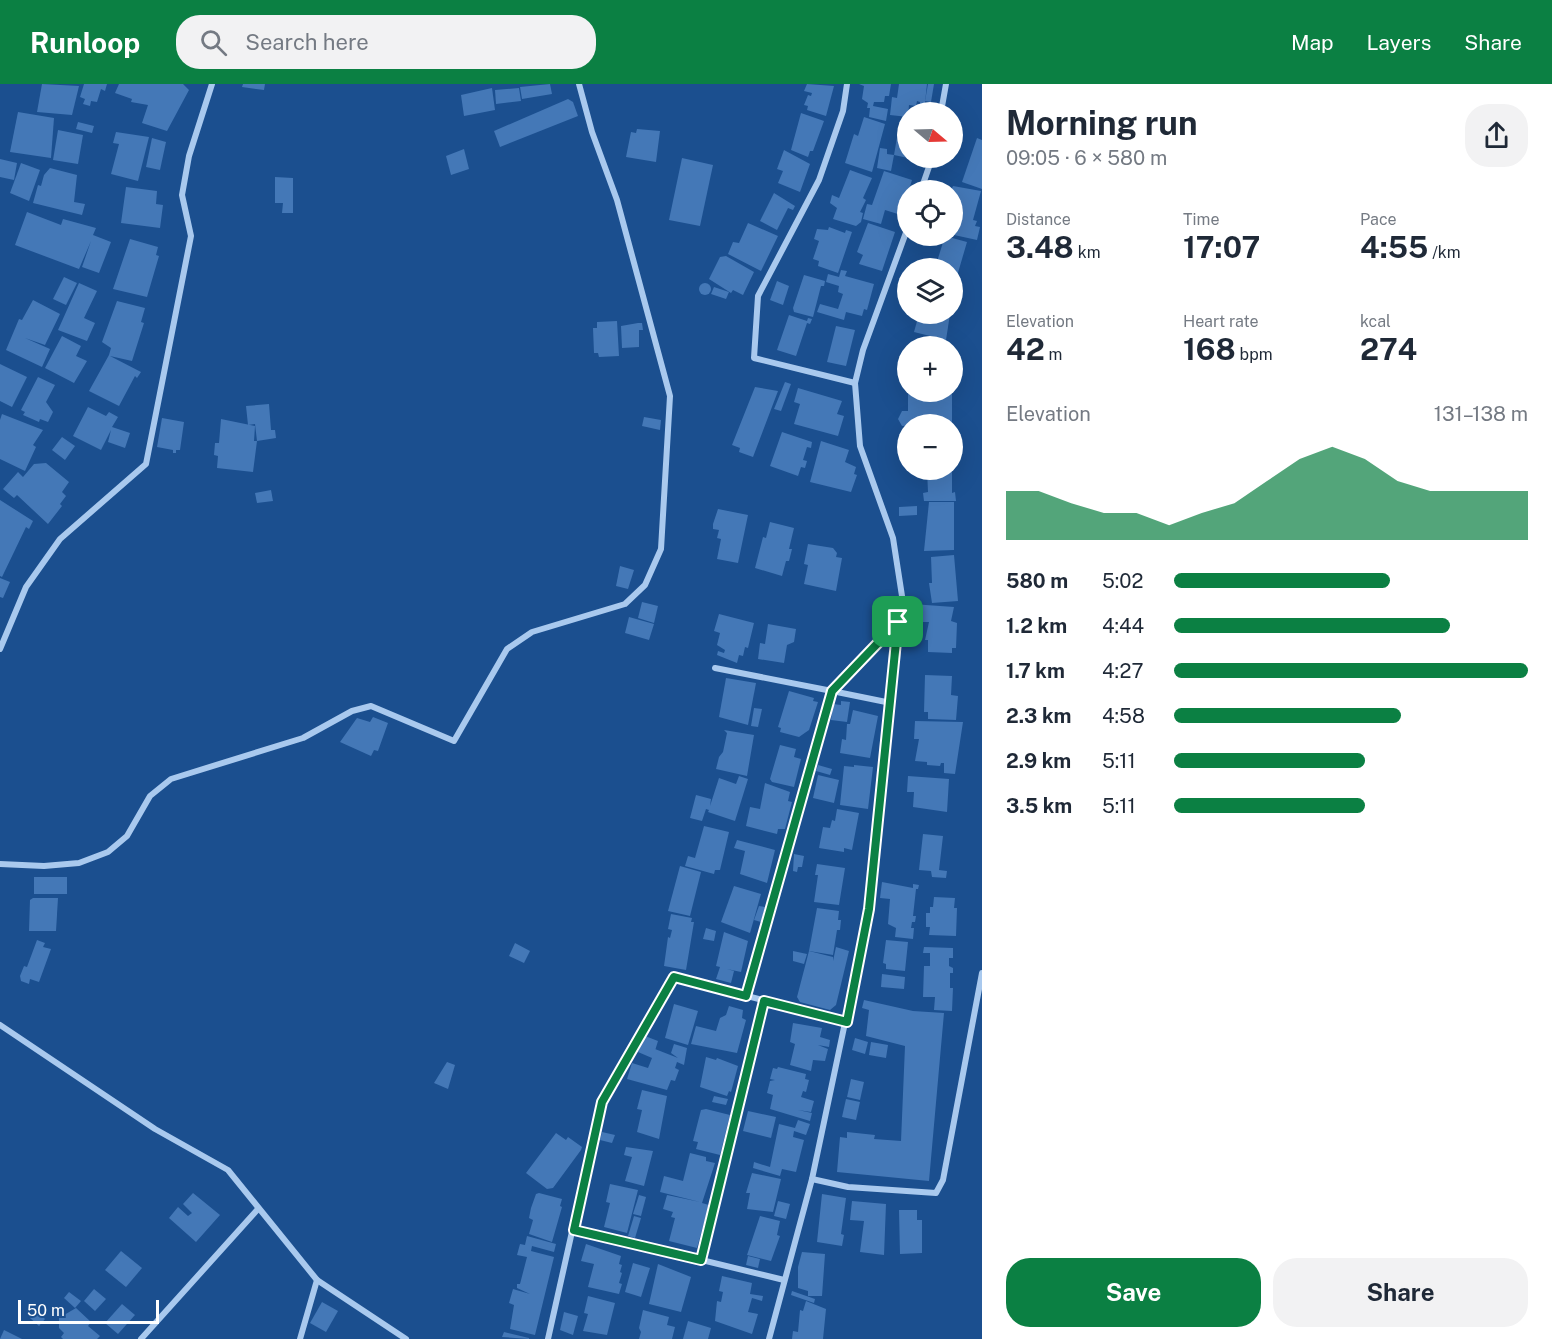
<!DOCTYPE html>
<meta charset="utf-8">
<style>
body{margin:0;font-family:"Public Sans",sans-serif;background:#f2f2f3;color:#1f2937;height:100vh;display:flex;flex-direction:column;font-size:22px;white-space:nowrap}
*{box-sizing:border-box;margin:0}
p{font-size:20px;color:#747a83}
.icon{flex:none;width:33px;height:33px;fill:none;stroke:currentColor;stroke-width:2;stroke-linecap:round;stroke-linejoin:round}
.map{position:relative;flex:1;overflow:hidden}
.drawer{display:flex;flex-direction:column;background:#fff;width:570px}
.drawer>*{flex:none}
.needle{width:39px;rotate:109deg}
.controls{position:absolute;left:897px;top:18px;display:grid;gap:12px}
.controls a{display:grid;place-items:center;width:66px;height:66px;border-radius:50%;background:#fff;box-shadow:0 6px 24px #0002;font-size:30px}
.scale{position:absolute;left:18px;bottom:15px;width:141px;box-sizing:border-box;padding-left:6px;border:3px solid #fff;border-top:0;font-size:16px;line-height:21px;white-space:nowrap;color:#fff;-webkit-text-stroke:4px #1b4f8f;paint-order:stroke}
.pin{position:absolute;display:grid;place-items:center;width:51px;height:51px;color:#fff;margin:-26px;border-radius:12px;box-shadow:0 3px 9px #0006}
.round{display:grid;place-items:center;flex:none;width:63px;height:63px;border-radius:24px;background:#f2f2f3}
.head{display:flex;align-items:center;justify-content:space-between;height:102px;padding:0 24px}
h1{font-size:33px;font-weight:700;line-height:45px}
.figures{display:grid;grid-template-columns:repeat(3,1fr);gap:9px;height:102px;padding:6px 24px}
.figures div{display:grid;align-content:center}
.figures b{font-size:30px;font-weight:700}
.figures small{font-size:16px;font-weight:400}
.figures p{font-size:16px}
.chart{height:168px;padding:12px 24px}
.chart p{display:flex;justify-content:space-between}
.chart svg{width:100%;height:108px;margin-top:6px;fill:#0b8043;opacity:.7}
.cta{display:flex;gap:12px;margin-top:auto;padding:12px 24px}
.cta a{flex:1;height:69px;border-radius:24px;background:#0b8043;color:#fff;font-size:24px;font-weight:700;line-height:69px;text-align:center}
.cta a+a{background:#f2f2f3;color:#1f2937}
ul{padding:0 24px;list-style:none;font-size:20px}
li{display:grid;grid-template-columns:96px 72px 1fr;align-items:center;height:45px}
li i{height:15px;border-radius:8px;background:#0b8043}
header{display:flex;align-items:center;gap:36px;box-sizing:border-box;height:84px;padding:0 30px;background:#0b8043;color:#fff}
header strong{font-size:28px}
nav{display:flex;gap:33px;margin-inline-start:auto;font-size:21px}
.search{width:420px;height:54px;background:#f2f2f3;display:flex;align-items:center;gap:15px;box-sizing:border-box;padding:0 21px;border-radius:24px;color:#747a83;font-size:22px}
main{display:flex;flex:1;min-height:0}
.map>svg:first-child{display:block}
.building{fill:#4478b7}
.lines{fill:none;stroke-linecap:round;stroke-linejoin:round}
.street{stroke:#a9c9ee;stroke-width:6}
.route-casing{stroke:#fff;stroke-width:12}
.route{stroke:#0b8043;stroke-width:8}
</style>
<header>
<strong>Runloop</strong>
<div class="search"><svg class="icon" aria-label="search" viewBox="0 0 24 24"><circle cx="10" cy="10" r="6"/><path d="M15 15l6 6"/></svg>Search here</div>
<nav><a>Map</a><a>Layers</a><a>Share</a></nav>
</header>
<main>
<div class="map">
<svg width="982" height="1255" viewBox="0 0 982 1255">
<rect width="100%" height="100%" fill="#1b4f8f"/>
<g class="building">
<polygon points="42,0 79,2 72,31 37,28"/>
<polygon points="84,0 107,0 105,7 101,5 97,18 91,17 90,22 83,20 85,15 80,13"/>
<polygon points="119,0 183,0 189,6 167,47 142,39 148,21 131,18 132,15 115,9"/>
<polygon points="243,0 265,0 264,6 242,3"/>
<polygon points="550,0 552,10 522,15 520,3"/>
<polygon points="807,0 834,2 826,32 807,26 808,22 804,21 808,11 811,12 812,9 804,7"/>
<polygon points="859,0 891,0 889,12 885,12 884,18 874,18 873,22 888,25 886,37 869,33 870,24 867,24 868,19 862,15 864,2"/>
<polygon points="899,0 927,0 925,19 932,19 931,24 920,23 920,18 917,17 916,22 909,21 908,33 890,31 892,13 897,14"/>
<polygon points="928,0 934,0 931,18 925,17"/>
<polygon points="492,4 495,26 464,32 461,11"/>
<polygon points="519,4 521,17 496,20 495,6"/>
<polygon points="568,15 573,18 578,32 500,63 494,47"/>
<polygon points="18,28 54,34 51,74 10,68"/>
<polygon points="801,29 824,37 813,67 810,67 808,73 791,66"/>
<polygon points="864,33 885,40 872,88 845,79 854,50 858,52"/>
<polygon points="900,36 908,37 908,74 894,71"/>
<polygon points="78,38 94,42 92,49 76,45"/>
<polygon points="637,45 660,47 656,78 626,73 631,48 636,49"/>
<polygon points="58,46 83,51 78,80 53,76"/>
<polygon points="116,48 149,53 138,97 111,90 119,60 113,59"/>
<polygon points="152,54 166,58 160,86 146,83"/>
<polygon points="977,54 982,56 982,105 962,98"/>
<polygon points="880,64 887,65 887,70 894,71 891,87 877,84"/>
<polygon points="464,65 469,85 451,91 446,72"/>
<polygon points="784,66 810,80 800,108 778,99 783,87 777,85"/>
<polygon points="682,74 713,81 700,142 669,136"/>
<polygon points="0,75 17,79 14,96 0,93"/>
<polygon points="21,79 40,86 29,117 10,109"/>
<polygon points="50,84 77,91 74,118 85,120 82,131 33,119 38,101 41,102 44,91"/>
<polygon points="850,86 872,94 863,114 866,116 860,128 863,129 861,138 856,142 833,135 837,124 830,119 832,111 839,114"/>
<polygon points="884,87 912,96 901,131 885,126 881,140 863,135 867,120 872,121"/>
<polygon points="275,93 293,94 293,129 282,129 283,119 275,119"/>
<polygon points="953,102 981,107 973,136 977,137 975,142 980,143 977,156 954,151 952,106 945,106 946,103 952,104"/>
<polygon points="126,103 157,107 156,120 163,121 160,144 121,139"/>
<polygon points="774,109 795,122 793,126 788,124 777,146 760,137"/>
<polygon points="27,128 61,141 63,135 96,144 93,151 111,158 99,189 82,183 91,157 79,185 15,161"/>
<polygon points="748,139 778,152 761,187 728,170 733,158 739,159"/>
<polygon points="868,139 895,148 882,187 859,180 863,171 857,168"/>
<polygon points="829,143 845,149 846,146 852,148 838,189 818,182 819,177 813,175 819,157 814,155 817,145 828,146"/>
<polygon points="945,152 967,158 955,199 952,184 935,184"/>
<polygon points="130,155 158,163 156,171 159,172 147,213 113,205"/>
<polygon points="726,172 754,188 743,211 733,206 731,209 709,195 720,173"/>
<polygon points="841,186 847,187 845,192 874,200 867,226 864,225 862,232 846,228 844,236 817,228 820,220 838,225 843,210 838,208 839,202 826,198 828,190 839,193"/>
<polygon points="804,191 825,197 824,202 821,202 813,233 794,228 793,224"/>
<polygon points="64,193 77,199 66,221 53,215"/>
<polygon points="777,197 789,202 783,221 770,216"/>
<circle cx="705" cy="205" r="6"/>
<polygon points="79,199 97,207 84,234 95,239 87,257 58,246"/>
<polygon points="714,203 729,208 726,215 711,210"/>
<polygon points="33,216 60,230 45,261 25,254 50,265 42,283 6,266 19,235 22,236"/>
<polygon points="117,217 145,224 141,238 144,239 132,277 110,272 141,288 137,294 135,292 119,322 89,307 109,271 111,264 102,258"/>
<polygon points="919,230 950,230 946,256 914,248"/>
<polygon points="789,231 807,237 808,234 812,235 810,240 807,239 796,272 777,266"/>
<polygon points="617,237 619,272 599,273 598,269 594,269 593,244 597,244 597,238"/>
<polygon points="638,239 642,239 643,246 639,246 639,263 622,264 621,242"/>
<polygon points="836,242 855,246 846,282 827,278"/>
<polygon points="62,252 81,262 76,272 87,277 74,299 45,284"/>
<rect x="952" y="269" width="5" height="24"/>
<polygon points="0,280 27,293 12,323 0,317"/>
<polygon points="38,293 55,301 46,318 53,328 48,338 40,335 39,338 23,331 25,328 21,326"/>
<polygon points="785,298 791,300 781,327 774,325"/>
<polygon points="755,303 778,307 753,373 739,368 740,364 732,361"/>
<polygon points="798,304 842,317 837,330 844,332 838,352 794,340 800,320 794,318"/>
<polygon points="908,308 952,308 952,340 902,342 898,335 902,327 908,327"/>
<polygon points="269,320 271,346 275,346 276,354 257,357 255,340 248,341 246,322"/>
<polygon points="88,323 106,332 109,328 118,333 112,343 130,349 125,364 108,358 111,346 101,366 73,352"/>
<polygon points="2,330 43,346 33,361 36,363 25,387 0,375 0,336"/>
<polygon points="644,333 661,336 660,346 642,342"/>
<polygon points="162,334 184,338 180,366 176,366 176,369 173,369 173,366 157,363"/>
<polygon points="221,335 255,342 254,357 257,357 253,388 217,384 218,372 214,371 215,359 219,359"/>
<polygon points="782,348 812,358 811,364 807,363 803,376 807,377 805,384 801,383 798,392 770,382"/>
<polygon points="62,353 75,362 65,376 52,366"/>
<polygon points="821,357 849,366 845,378 856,383 854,390 857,391 851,408 810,398"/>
<polygon points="46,379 69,398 62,408 66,412 60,420 62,422 48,440 17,411 14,414 3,405 18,388 23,393 34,380"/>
<polygon points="927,386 952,386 952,409 955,408 956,417 924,417 923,409 928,408"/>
<polygon points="271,406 273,417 257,419 255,409"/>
<polygon points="0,416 33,437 29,445 26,443 2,493 0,492"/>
<polygon points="929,418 954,418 954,466 924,467"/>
<polygon points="917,422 917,431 899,432 899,423"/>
<polygon points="718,425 748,431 738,479 717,475 721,455 717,454 719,446 713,445 713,440"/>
<polygon points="770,438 794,444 789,465 792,465 789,477 786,477 782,492 755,484 763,453 766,454"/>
<polygon points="808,460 833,464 837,469 836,473 842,474 836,507 804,500 808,481 804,480"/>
<polygon points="954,471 958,517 932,519 929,499 932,499 931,473"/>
<polygon points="620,482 634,486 628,505 616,502"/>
<polygon points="0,494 10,498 3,514 0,513"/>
<polygon points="642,518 658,522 654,539 638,534"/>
<polygon points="912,520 954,523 951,537 957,539 956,564 952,564 952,569 928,568 928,556 925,556 929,538 911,538"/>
<polygon points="719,530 754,539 748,564 745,563 743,572 739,571 737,579 717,571 718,567 724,569 725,566 717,561 720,549 714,547"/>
<polygon points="629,533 654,540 649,556 625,549"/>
<polygon points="768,540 796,545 794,558 787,561 784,579 758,575 760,559 765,560"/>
<polygon points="925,591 952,592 951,611 958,612 956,636 928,635 928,628 924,628"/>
<polygon points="726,594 756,599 748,641 719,633"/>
<polygon points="789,607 814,614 813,617 818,618 809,646 799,653 780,648 781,644 778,643"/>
<polygon points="841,617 850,618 847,638 831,636 833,620 841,621"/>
<polygon points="754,624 762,625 758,643 751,642"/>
<polygon points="853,626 878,632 870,674 840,669 842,655 846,656 847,640 850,640"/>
<polygon points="373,633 388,639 378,667 374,666 371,672 340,658 357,634 370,638"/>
<polygon points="915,637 963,638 955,690 944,689 944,679 941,679 940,682 927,681 927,678 915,677 919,655 914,655"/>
<polygon points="724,646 754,651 747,692 716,685 719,673 723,668 727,649"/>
<polygon points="780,661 796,665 794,673 801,675 794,703 772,698 770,695"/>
<polygon points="818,681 832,685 830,691 816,687"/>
<polygon points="854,681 873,683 868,725 840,721 844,682 854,683"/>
<polygon points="818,691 839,696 834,719 813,714"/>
<polygon points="739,692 748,695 735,737 708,728 709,726 706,725 702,737 690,734 696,711 711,715 710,722 719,694 736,700"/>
<polygon points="908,692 949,695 947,728 913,723 914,708 907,708"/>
<polygon points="765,699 790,708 788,717 792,718 785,745 778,745 777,750 746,742 750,723 760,725"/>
<polygon points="837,725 859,729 852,766 844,764 844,768 819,764 823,743 830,744 832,736 835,737"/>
<polygon points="704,742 729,748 720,786 715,786 714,790 685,782 688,772 695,774"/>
<polygon points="923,750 943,752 939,786 947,787 946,794 932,793 931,787 919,786"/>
<polygon points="737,756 775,766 767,799 740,790 745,767 734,764"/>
<polygon points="794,770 804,772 802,783 798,783 797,788 793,787"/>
<polygon points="817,780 845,784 839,821 814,818 818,791 815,791"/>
<polygon points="680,782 701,788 690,832 668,827"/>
<rect x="34" y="793" width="33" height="17"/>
<polygon points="882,798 913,804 913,800 919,801 918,805 916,805 913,832 916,832 915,838 912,838 911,844 914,844 913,855 895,853 896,844 888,840 890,815 880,814"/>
<polygon points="734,802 761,810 750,849 721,838"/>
<polygon points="934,813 955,814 954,824 957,824 956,852 929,851 930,843 926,843 926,829 930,829 930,823 933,823"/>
<polygon points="33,814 58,814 56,847 29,847 30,816"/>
<polygon points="759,822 765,823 761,838 754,836"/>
<polygon points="817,824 839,827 838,836 841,836 840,846 837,846 833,871 809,867"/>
<polygon points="671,830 692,834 691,838 694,838 686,886 664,882 668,853 670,854 672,846 668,845"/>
<polygon points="706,844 716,847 714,857 703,855"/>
<polygon points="724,848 748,857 741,888 727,885 734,887 731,899 716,895 720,883 716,882"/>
<polygon points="37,856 45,859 43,863 51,865 39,898 30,895 29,900 21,897 20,892 24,882 27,883"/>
<polygon points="886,856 908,858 905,887 886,885 886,880 883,879"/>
<polygon points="515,859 530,867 524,879 509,872"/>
<polygon points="836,863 849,867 836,921 830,926 800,918 797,913 809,867 833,873 833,877"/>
<polygon points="924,863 953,864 953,874 949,874 949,882 953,884 953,889 950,889 950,904 953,904 952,927 934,926 935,913 923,913 924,882 930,882 930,869 923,869"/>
<polygon points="793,867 807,870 804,880 793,877"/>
<polygon points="882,890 905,893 904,905 881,903"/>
<polygon points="864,916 913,927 944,929 929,1097 837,1088 840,1053 847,1054 847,1048 875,1051 874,1055 901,1057 905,962 866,952 869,926 862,924"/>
<polygon points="674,920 698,927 688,961 665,954"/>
<polygon points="729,922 743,926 742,934 746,936 737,969 691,960 696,942 716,947 720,934 726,931"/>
<polygon points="793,939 822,944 820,953 830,956 829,963 818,961 828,965 825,977 813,976 811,987 790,981 795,960 790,958"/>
<polygon points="645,952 658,957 654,970 655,965 678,974 671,969 674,960 687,964 684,981 677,978 675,984 679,986 675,997 671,996 667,1006 627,995 632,979 648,984 652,974 638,968"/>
<polygon points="855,954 868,958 865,970 852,966"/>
<polygon points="871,958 888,961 886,974 869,971"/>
<polygon points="706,973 716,976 717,974 738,982 731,1008 729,1007 727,1012 700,1003"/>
<polygon points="447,978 455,981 448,1005 434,999"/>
<polygon points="778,983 806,990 805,995 809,996 806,1008 803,1007 801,1013 814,1017 811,1028 798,1026 812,1029 810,1037 770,1025 773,1011 767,1009 770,997 775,996 770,995 773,984 777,985"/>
<polygon points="851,995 864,998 860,1016 847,1013"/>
<polygon points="642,1006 667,1012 659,1055 637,1048 642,1026 637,1025"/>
<polygon points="714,1012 728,1015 726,1021 712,1018"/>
<polygon points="846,1015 860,1018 856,1036 842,1033"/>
<polygon points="706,1025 730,1031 720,1071 696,1065 698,1058 693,1057 701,1026"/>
<polygon points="748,1027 776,1033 771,1054 743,1047"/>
<polygon points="798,1036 810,1040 806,1051 794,1047 793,1053 804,1056 796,1088 782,1085 780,1092 753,1084 754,1078 770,1083 779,1040 795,1044"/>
<polygon points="602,1048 615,1051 612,1059 600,1056"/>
<polygon points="556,1049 566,1056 568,1053 582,1063 581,1066 553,1104 547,1105 526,1089"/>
<polygon points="626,1063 653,1067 644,1102 625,1097 632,1073 624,1071"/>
<polygon points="690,1069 706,1073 706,1077 715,1079 702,1119 709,1121 697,1164 669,1157 675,1134 671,1133 673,1128 663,1125 667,1111 700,1118 660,1108 664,1092 683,1097"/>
<polygon points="752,1089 781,1095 773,1128 747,1125 750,1109 746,1109"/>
<polygon points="610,1100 638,1106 627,1149 604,1143 610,1119 606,1118"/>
<polygon points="193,1109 220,1131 196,1158 169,1134 178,1123 188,1132 192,1129 183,1120"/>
<polygon points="539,1109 562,1115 560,1122 562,1123 552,1158 529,1150 533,1136 529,1134 531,1124 536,1110"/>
<polygon points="822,1110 846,1114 841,1150 844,1151 842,1162 817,1158"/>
<polygon points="639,1111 646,1113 641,1132 633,1130"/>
<polygon points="778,1117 790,1120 786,1135 774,1132"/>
<polygon points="852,1117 886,1120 884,1171 860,1168 864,1137 850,1136"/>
<polygon points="899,1126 917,1126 917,1136 922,1136 922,1169 900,1170"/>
<polygon points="634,1132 641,1134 635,1154 628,1152"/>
<polygon points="760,1132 780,1137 777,1151 780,1152 771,1177 747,1171"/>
<polygon points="527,1152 556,1160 554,1168 532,1162 531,1167 554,1173 535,1251 510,1245 514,1221 509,1219 513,1205 530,1210 517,1204 517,1200 520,1200 527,1173 517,1171 520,1160 525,1161"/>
<polygon points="586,1160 621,1172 619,1180 622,1181 620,1188 622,1189 619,1199 622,1200 619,1210 588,1203 594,1180 581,1177"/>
<polygon points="121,1167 142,1184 126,1203 105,1186"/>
<polygon points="802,1168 825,1170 822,1212 808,1212 808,1207 798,1204 798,1183"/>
<polygon points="748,1172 760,1175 758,1184 746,1181"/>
<polygon points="633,1179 650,1184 641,1213 625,1208"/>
<polygon points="658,1180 691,1193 681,1228 649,1220"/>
<polygon points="722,1192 752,1199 750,1210 763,1212 762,1217 752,1214 748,1228 758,1230 752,1250 715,1237 717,1217 721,1218 723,1208 719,1207"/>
<polygon points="94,1205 106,1215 95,1227 84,1217"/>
<polygon points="792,1207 815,1215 814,1219 791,1211"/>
<polygon points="69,1208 81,1217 75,1224 64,1214"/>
<polygon points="588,1212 615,1219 607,1251 583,1247 588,1230 584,1229"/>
<polygon points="806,1217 826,1225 823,1255 792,1255 793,1247 798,1248 800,1226 803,1227"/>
<polygon points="322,1218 338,1227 326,1248 310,1239"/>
<polygon points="122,1220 135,1231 118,1250 105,1239"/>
<polygon points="76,1224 91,1238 88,1242 100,1252 97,1255 63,1255 61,1253 64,1249 59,1244 59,1234"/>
<polygon points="643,1226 669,1233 667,1241 675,1243 672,1255 639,1255 641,1248 639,1244"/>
<polygon points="36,1227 45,1235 39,1242 30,1234"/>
<polygon points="564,1228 578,1232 573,1251 560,1246"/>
<polygon points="688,1237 711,1244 708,1255 683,1255"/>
<polygon points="4,1246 22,1255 0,1255"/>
<polygon points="504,1248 529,1254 529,1255 502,1253"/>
</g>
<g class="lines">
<g class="street">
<polyline points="847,0 843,27 819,96 758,212 754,274 855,299"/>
<polyline points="941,28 946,0"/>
<polyline points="921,106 932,74"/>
<polyline points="0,565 26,503 60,455 146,380 191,152 182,111 189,72 212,0"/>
<polyline points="715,584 832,607 898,539"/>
<polyline points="0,780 44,782 79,779 108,768 127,752 150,712 171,695 303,654 352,627 371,622 454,657 507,565 532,548 625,520 645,501 661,465 670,312 617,116 592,48 579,0"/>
<polyline points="746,912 832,607 891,619"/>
<polyline points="0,941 155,1045 228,1086 317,1196 406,1255"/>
<polyline points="812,1095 848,1103 936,1109 943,1096 982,889"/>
<polyline points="574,1145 784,1196"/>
<polyline points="701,1176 764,917"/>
<polyline points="141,1255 258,1125"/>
<polyline points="300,1255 317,1196"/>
<polyline points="548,1255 601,1018 674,893 847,938"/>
<polyline points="769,1255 812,1095 869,825 902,512 893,454 860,362 855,299 863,266 908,143"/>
</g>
</g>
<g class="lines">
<defs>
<polygon id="route" points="898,538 869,825 847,938 764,917 701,1176 574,1146 602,1018 674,893 746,912 832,607"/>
</defs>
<use href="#route" class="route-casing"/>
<use href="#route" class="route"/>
</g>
</svg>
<div class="controls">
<a><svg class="needle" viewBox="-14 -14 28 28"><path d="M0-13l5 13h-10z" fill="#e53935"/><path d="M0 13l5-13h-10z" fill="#747a83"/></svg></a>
<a><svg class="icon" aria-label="locate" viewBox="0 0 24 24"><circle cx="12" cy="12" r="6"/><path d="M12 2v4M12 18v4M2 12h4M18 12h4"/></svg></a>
<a><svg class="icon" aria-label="layers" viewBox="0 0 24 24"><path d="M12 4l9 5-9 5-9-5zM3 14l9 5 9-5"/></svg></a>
<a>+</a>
<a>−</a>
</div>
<div class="scale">50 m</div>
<div class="pin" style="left:898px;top:538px;background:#1e9e55"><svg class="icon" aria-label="arrive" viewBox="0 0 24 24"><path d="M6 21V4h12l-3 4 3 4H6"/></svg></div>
</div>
<section class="drawer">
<div class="head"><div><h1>Morning run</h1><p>09:05 · 6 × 580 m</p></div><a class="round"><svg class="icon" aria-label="share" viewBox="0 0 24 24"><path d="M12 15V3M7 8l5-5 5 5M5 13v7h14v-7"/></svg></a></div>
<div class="figures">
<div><p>Distance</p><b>3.48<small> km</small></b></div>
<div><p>Time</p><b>17:07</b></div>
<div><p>Pace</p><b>4:55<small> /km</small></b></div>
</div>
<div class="figures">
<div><p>Elevation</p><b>42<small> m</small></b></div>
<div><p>Heart rate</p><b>168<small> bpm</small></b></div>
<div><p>kcal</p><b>274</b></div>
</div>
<div class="chart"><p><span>Elevation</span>131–138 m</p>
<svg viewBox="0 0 160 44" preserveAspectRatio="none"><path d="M0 44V24L10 24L20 29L30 33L40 33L50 38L60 33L70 29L80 20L90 11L100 6L110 11L120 20L130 24L140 24L150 24L160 24V44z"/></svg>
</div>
<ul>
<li><b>580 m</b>5:02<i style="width:61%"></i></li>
<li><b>1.2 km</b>4:44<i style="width:78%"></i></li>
<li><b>1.7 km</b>4:27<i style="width:100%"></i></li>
<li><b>2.3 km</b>4:58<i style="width:64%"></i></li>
<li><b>2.9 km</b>5:11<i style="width:54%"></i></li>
<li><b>3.5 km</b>5:11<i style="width:54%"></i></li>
</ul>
<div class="cta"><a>Save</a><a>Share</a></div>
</section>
</main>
